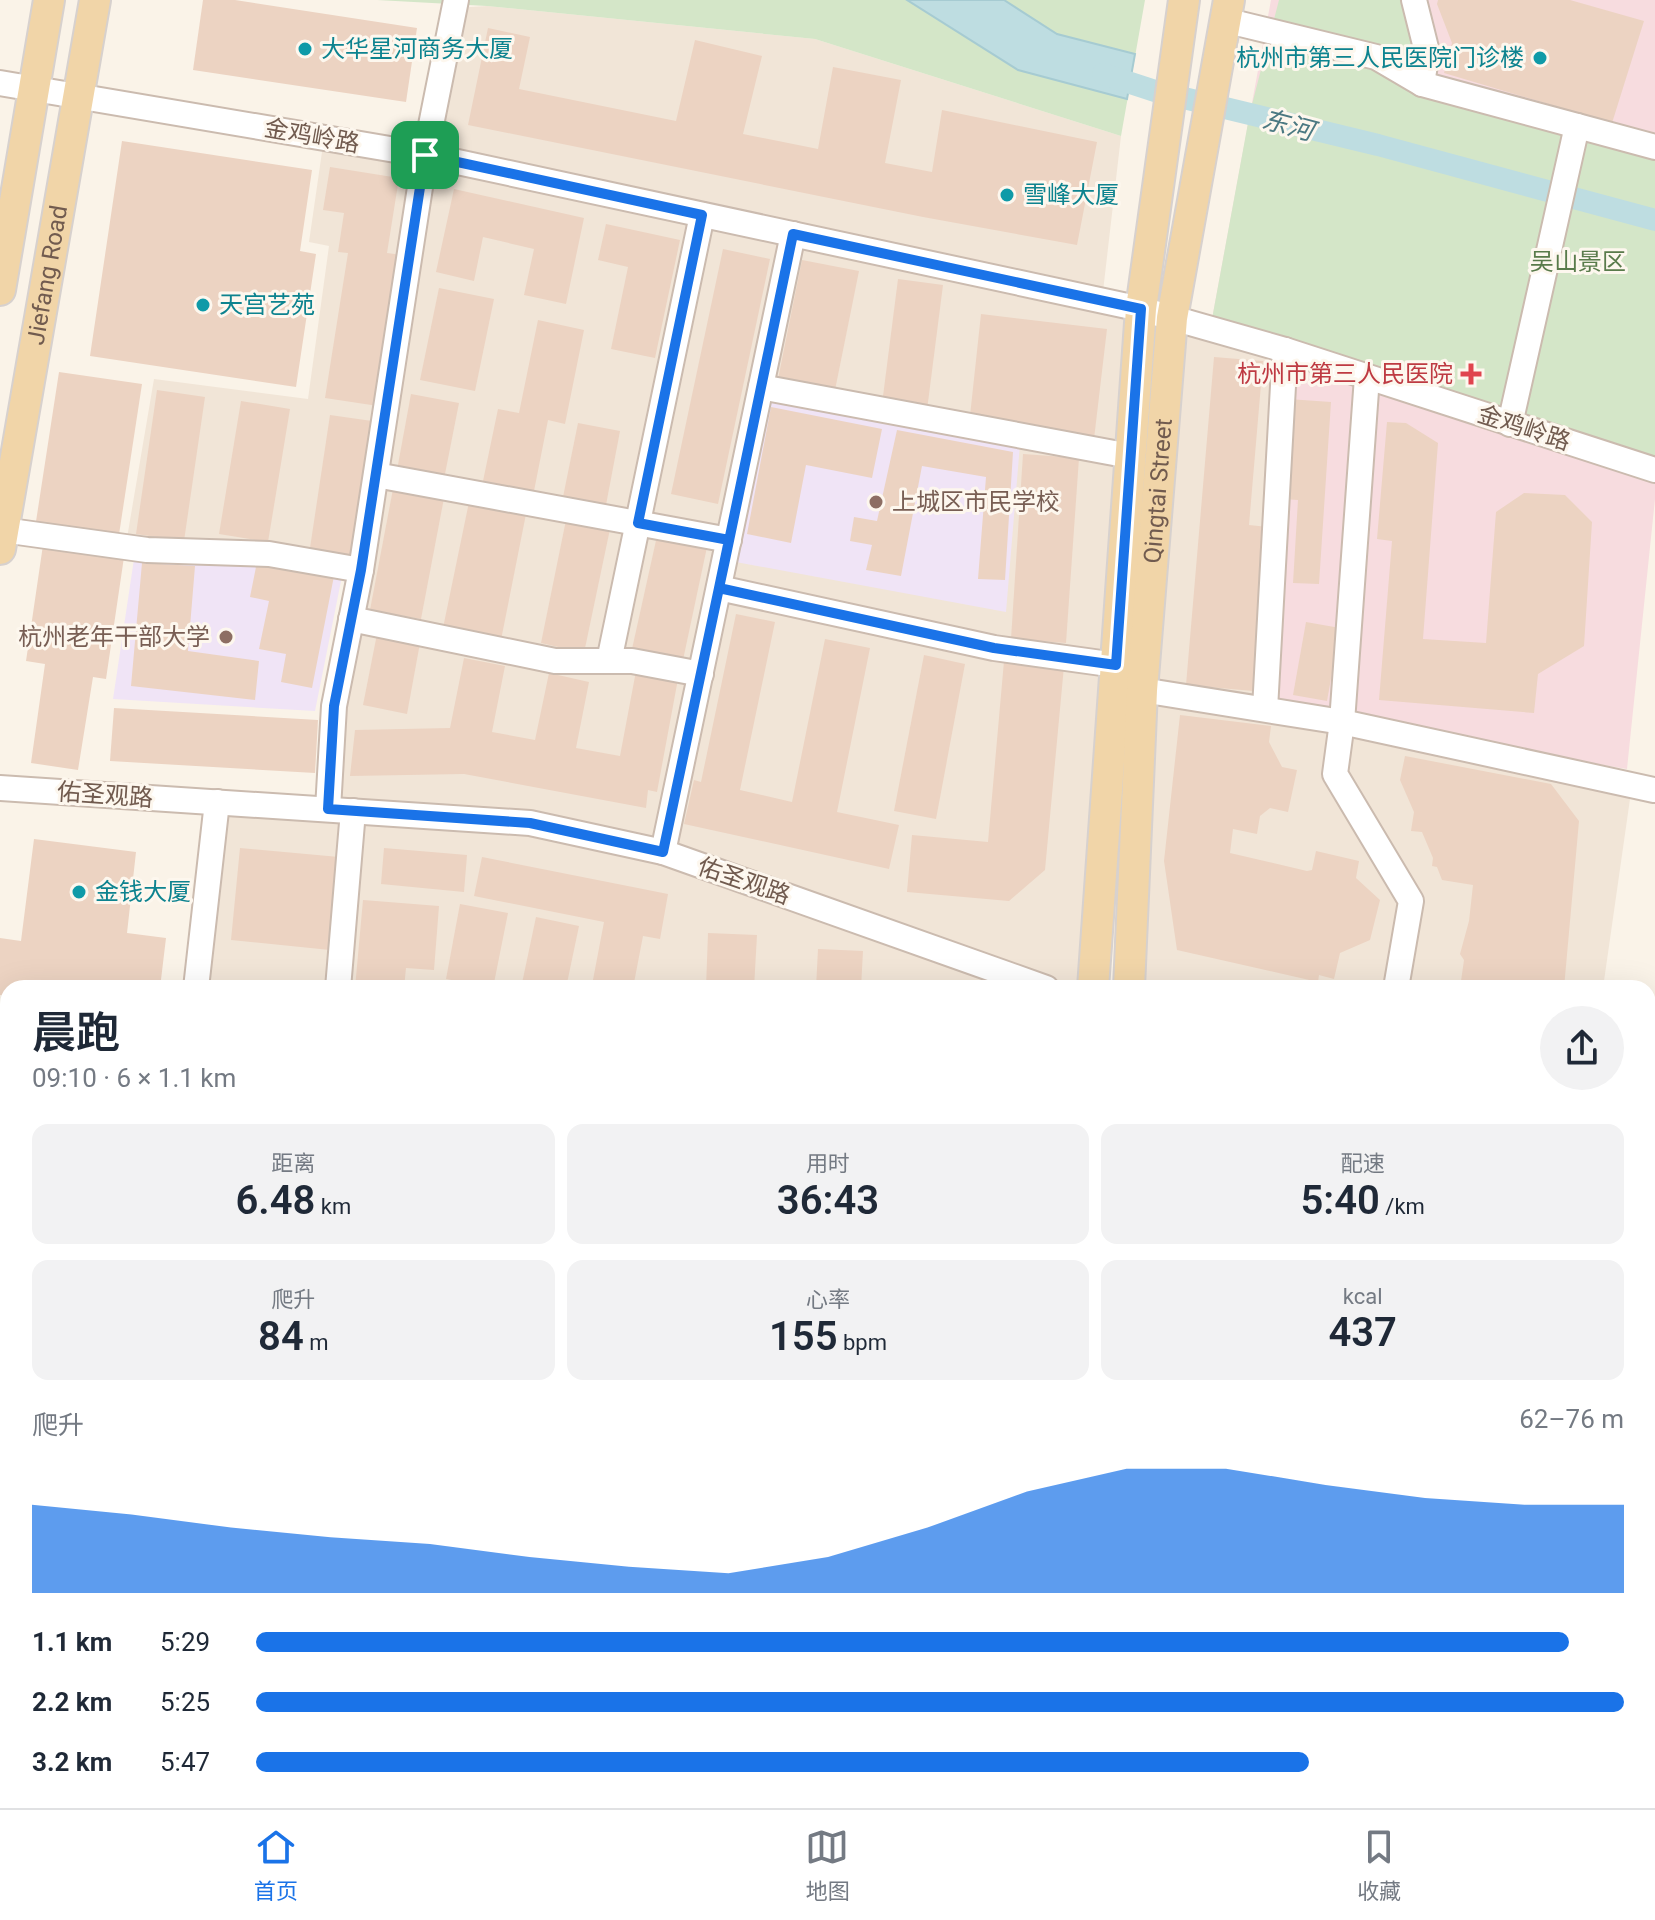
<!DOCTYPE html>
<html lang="zh">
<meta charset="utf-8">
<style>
body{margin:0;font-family:Roboto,"Noto Sans SC",sans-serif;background:#f2f2f3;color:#1f2937;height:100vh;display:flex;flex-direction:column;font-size:30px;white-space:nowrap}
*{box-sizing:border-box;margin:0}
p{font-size:26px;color:#747a83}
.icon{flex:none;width:44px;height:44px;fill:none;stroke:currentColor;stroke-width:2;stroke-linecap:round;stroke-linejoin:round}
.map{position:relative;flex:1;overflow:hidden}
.sheet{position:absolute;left:0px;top:980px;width:1656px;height:828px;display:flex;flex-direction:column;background:#fff;border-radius:24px 24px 0 0;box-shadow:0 8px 32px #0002}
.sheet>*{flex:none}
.pin{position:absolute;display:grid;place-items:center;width:68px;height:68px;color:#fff;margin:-34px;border-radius:16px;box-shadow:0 4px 12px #0006}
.round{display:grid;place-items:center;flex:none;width:84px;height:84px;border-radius:42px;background:#f2f2f3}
.overview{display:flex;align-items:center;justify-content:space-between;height:136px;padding:0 32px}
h1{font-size:44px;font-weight:600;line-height:60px}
.stats{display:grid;grid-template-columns:repeat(3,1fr);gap:12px;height:136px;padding:8px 32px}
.stats div{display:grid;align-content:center;border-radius:16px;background:#f2f2f3;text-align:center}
.stats b{font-size:40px;font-weight:600}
.stats small{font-size:22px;font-weight:400}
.stats p{font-size:22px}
.chart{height:224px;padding:16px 32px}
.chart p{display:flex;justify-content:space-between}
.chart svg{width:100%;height:144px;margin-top:8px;fill:#1a73e8;opacity:.7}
ul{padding:0 32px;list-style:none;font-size:26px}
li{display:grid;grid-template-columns:128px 96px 1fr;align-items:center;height:60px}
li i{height:20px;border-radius:10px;background:#1a73e8}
.dock{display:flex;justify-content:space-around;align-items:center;height:112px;border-top:2px solid #e0e1e3;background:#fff;font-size:22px;color:#747a83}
.dock a{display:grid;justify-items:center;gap:4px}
.dock .selected{color:#1a73e8}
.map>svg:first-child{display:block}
.residential{fill:#f1e5d7}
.education{fill:#f0e4f6}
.medical{fill:#f7dcdf}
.green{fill:#d4e6c8}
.water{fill:#bedde1;stroke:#a6cbd2;stroke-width:2}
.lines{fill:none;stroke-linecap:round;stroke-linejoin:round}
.canal{stroke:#bedde1;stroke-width:22}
.building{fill:#ecd3c2}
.minor-casing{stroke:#cbbbaf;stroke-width:28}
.major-casing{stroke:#d7d1ce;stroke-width:34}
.highway-casing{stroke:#d7d1ce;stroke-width:40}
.minor{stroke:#fff;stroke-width:24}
.major{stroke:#f1d5a8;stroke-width:30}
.highway{stroke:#edb8a6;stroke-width:36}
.route-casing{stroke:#fff;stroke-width:16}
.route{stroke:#1a73e8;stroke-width:10}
.culture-dot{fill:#0f9aa8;stroke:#fdf7ee;stroke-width:3}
.health-dot{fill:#e0444e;stroke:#fdf7ee;stroke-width:3}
.education-dot{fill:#8d6e63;stroke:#fdf7ee;stroke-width:3}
.labels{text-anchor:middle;stroke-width:6;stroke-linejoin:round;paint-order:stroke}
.culture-label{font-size:24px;fill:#0d838f;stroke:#fdf7ee;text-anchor:start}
.street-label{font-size:24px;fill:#715b4f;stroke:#fdf7ee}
.park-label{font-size:24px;fill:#597b4b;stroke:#fdf7ee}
.health-label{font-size:24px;fill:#be3a42;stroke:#fdf7ee;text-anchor:end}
.education-label{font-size:24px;fill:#785e54;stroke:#fdf7ee;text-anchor:start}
.water-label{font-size:26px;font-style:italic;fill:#4b7982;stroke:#fdf7ee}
</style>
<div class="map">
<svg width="1655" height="1808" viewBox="0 0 1655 1808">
<rect width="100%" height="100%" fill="#faf3e8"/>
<g class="residential">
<polygon points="487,6 815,39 1121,136 1102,300 1141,309 1093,988 196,988 217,802 327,809 361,570 127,538 154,379 308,399 329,246 309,242 324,138 425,155 454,8"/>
<polygon points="1172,318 1285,350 1265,709 1632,785 1603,988 1129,988"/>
</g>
<g class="education">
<polygon points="759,397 1020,444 1006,612 725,560"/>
<polygon points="248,558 342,576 315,711 113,699 134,559 246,566"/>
</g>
<polygon class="medical" points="1271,0 1655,0 1655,499 1627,769 1265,709 1285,350 1212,319"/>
<g class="green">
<polygon points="377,0 1145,0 1121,136 815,39 487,6"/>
<polygon points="1279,0 1427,0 1407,74 1655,147 1655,458 1212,319 1250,112"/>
</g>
<polygon class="water" points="907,0 1004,0 1057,34 1135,54 1127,99 1018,70"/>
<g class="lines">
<polyline class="canal" points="1103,74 1155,91 1378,145 1655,220"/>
</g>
<g class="building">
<polygon points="203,0 235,0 417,28 406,102 193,70"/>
<polygon points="1438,0 1570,0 1644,21 1612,123 1444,73 1452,43 1437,4"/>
<polygon points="488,28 530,37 519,89 676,121 695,40 762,56 743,134 818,149 833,67 901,80 885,163 932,172 942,110 1097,142 1077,245 923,217 468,125"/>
<polygon points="122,141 312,170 300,251 316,254 296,387 90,356"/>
<polygon points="330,167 399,178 387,253 402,255 378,406 325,398 348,253 338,252 344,213 323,210"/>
<polygon points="454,189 584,218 566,304 524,295 534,249 483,237 474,281 436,272"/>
<polygon points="606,224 680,240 655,358 611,349 628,267 598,260"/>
<polygon points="723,249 770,259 718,504 671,494"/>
<polygon points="802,260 859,271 834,395 777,384"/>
<polygon points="898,279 943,285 927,410 882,404"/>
<polygon points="439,288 494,299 475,391 420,380"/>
<polygon points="981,314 1107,329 1094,439 969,425"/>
<polygon points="538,320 584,330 565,424 548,420 534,491 483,481 498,409 519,413"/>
<polygon points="1214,357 1263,361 1249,525 1268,527 1253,691 1186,685"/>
<polygon points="59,372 142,384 118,541 35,528"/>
<polygon points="157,390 205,397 184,541 136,534"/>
<polygon points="411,394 459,403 444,479 397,470"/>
<polygon points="1288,399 1331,402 1319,584 1293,583 1298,500 1281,499"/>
<polygon points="241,401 290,409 268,542 219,534"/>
<polygon points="771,407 882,429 872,478 806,465 791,543 747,534"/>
<polygon points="330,415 372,421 352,555 310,548"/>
<polygon points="1387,422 1406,423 1438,443 1423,639 1486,643 1496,512 1524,493 1565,495 1592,522 1584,646 1538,674 1534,713 1379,700 1392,541 1377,539"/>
<polygon points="578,423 620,431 606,505 563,497"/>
<polygon points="897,430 1013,452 1005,580 978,579 986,477 922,466 901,576 866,570 872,545 850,541 854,517 877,521"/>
<polygon points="1023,454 1079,458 1066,643 1011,639"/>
<polygon points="393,489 444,498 421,619 370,610"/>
<polygon points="469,502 526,514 501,640 443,628"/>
<polygon points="566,520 610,529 584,653 541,643"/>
<polygon points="657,536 707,547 683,660 632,649"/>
<polygon points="43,545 124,557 106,679 93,677 78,770 31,763 45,664 26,661"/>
<polygon points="257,562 334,576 312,688 281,682 286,654 259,649 269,601 250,597"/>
<polygon points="142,563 195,566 188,651 259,661 255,700 131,686"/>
<polygon points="736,614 775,622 740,790 792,802 825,639 870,648 837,812 899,825 889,869 684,824 694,780 701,782"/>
<polygon points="1306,622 1340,628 1327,701 1293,695"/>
<polygon points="377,634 420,643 407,714 363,705"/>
<polygon points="924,655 965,664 936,819 894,811"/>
<polygon points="464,658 505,666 492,732 535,740 549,673 589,682 576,748 620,756 636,671 678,679 657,792 648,790 646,808 464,774 350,776 355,730 450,728"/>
<polygon points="1004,661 1064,666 1045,870 1009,901 907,892 912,835 988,842"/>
<polygon points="114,708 318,720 315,773 110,761"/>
<polygon points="1180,715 1271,726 1269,742 1282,767 1297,770 1288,812 1270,808 1260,816 1257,834 1233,829 1230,853 1307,871 1312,870 1316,851 1359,861 1356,878 1380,900 1370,940 1340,953 1334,979 1319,975 1318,982 1177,950 1164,861"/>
<polygon points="1405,756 1551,784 1579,821 1564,988 1460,988 1464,960 1460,954 1469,921 1473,885 1442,880 1437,867 1432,866 1433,858 1422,832 1411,831 1414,812 1400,780"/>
<polygon points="34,839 136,852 127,933 166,938 160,988 8,988 8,996 0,995 0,938 21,941"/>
<polygon points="240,848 339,857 330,950 231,940"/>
<polygon points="384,848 467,855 464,892 381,884"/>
<polygon points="482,857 668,894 660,939 643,936 633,988 592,985 604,922 474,896"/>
<polygon points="363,900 439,906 434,970 406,968 404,988 355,988"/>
<polygon points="460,904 508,913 493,988 446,979"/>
<polygon points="536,917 579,926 566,988 521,988"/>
<polygon points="708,933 757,935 754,988 706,988"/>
<polygon points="818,949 863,951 861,988 816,988"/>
<polygon points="8,1281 8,1439 0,1439 0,1282"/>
<polygon points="0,1517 8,1518 8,1631 0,1631"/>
<polygon points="0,1797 8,1797 8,1800 177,1800 177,1808 0,1808"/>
<rect x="211" y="1800" width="66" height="8"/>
<rect x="296" y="1800" width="55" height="8"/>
<rect x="421" y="1800" width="159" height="8"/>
<rect x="624" y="1800" width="44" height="8"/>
<polygon points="711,1800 1099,1800 1099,1808 673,1808 673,1806 711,1803"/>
<polygon points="1262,1800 1466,1800 1460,1808 1263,1808"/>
</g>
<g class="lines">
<defs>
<g id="minor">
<polyline points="1414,0 1427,52 1422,84"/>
<polyline points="1224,20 1376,57 1422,84 1655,147"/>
<polyline points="0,83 425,155 1141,309 1285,350 1655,470"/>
<polyline points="1367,377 1342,722 1335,774 1411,901 1396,988"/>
<polyline points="761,387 1130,456"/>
<polyline points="1510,424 1577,126"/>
<polyline points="376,475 729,540"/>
<polyline points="3,530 147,550 269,554 361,570"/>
<polyline points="719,588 994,648 1116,665"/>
<polyline points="351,619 555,661 632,661 701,674"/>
<polyline points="609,661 702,215"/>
<polyline points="1142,690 1342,722 1654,790"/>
<polyline points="1265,709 1285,350"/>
<polyline points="0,788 530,823 663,852 1046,988"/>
<polyline points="328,809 334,706 361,570 425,155 456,0"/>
<polyline points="663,852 793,234"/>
<polyline points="196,988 217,802"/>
<polyline points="338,988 353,811"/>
<polyline points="0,1026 8,1027"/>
<polyline points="1648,1109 1655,1112"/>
<polyline points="0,1234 8,1236"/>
<polyline points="391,1800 391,1808"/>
</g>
<g id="major">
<polyline points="0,290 49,0"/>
<path id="s1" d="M0,549L95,0"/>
<polyline points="1093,988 1141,309 1184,0"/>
<path id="s2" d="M1129,988L1142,690L1172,318L1229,0"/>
<polyline points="1648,1226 1655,1156"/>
<polyline points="1648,1652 1655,1585"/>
<polyline points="1157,1800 1158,1808"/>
<polyline points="1191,1800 1192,1808"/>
</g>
<g id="highway">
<polyline points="1648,1755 1655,1687"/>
<polyline points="1645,1800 1646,1808"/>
<polyline points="1573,1808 1575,1800"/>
</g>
</defs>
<use href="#minor" class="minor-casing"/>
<use href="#major" class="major-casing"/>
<use href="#highway" class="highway-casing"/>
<use href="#minor" class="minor"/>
<use href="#major" class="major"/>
<use href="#highway" class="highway"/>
</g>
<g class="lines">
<defs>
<polyline id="route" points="425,155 361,570 334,706 328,809 530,823 663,852 719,588 725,560 793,234 1141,309 1116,665 994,648 719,588 729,540 638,523 702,215 425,155"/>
</defs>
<use href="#route" class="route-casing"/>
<use href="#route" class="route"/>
</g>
<g class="culture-dot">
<circle cx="305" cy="49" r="8"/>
<circle cx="1540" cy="58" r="8"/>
<circle cx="1007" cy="195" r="8"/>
<circle cx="203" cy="305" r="8"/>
<circle cx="79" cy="892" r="8"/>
</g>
<path class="health-dot" d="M1467 362h8v8h8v8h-8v8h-8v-8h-8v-8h8z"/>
<g class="education-dot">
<circle cx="876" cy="502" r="8"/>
<circle cx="226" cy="637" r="8"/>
</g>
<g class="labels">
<g class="culture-label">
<text x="321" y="57">大华星河商务大厦</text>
<text x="1524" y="66" text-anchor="end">杭州市第三人民医院门诊楼</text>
<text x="1023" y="203">雪峰大厦</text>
<text x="219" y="313">天宫艺苑</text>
<text x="95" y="900">金钱大厦</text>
</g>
<g class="street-label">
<text transform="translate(312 136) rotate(10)" y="8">金鸡岭路</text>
<text dy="8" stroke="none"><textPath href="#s1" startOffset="278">Jiefang Road</textPath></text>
<text transform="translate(1524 428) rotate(18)" y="8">金鸡岭路</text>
<text dy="8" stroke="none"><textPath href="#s2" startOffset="498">Qingtai Street</textPath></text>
<text transform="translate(105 795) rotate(4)" y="8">佑圣观路</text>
<text transform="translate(744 881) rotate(19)" y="8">佑圣观路</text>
</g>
<g class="park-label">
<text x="1578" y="270">吴山景区</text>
</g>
<g class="health-label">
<text x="1453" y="382">杭州市第三人民医院</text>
</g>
<g class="education-label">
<text x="892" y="510">上城区市民学校</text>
<text x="210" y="645" text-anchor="end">杭州老年干部大学</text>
</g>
<g class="water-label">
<text transform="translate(1288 125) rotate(15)" y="9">东河</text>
</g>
</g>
</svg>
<div class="pin" style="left:425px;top:155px;background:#1e9e55"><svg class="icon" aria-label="arrive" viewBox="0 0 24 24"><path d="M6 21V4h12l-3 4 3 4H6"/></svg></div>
<section class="sheet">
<div class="overview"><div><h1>晨跑</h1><p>09:10 · 6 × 1.1 km</p></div><a class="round"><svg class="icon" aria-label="share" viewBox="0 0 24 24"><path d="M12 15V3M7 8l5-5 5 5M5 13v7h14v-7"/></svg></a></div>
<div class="stats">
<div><p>距离</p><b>6.48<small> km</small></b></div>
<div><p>用时</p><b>36:43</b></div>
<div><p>配速</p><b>5:40<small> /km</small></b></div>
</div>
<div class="stats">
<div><p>爬升</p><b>84<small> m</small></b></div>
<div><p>心率</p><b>155<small> bpm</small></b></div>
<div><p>kcal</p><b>437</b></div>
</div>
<div class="chart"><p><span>爬升</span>62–76 m</p>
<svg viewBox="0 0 160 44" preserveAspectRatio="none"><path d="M0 44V17L10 20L20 24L30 27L40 29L50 33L60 36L70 38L80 33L90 24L100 13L110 6L120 6L130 11L140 15L150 17L160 17V44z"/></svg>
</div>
<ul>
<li><b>1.1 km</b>5:29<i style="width:96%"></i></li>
<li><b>2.2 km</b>5:25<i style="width:100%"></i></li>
<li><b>3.2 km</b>5:47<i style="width:77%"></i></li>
</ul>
</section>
</div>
<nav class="dock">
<a class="selected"><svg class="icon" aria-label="home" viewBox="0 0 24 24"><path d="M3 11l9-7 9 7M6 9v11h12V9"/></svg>首页</a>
<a><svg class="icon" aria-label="map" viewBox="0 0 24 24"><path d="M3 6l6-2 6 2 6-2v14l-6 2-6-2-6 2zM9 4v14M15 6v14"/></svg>地图</a>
<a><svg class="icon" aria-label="saved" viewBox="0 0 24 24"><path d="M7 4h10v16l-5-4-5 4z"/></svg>收藏</a>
</nav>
